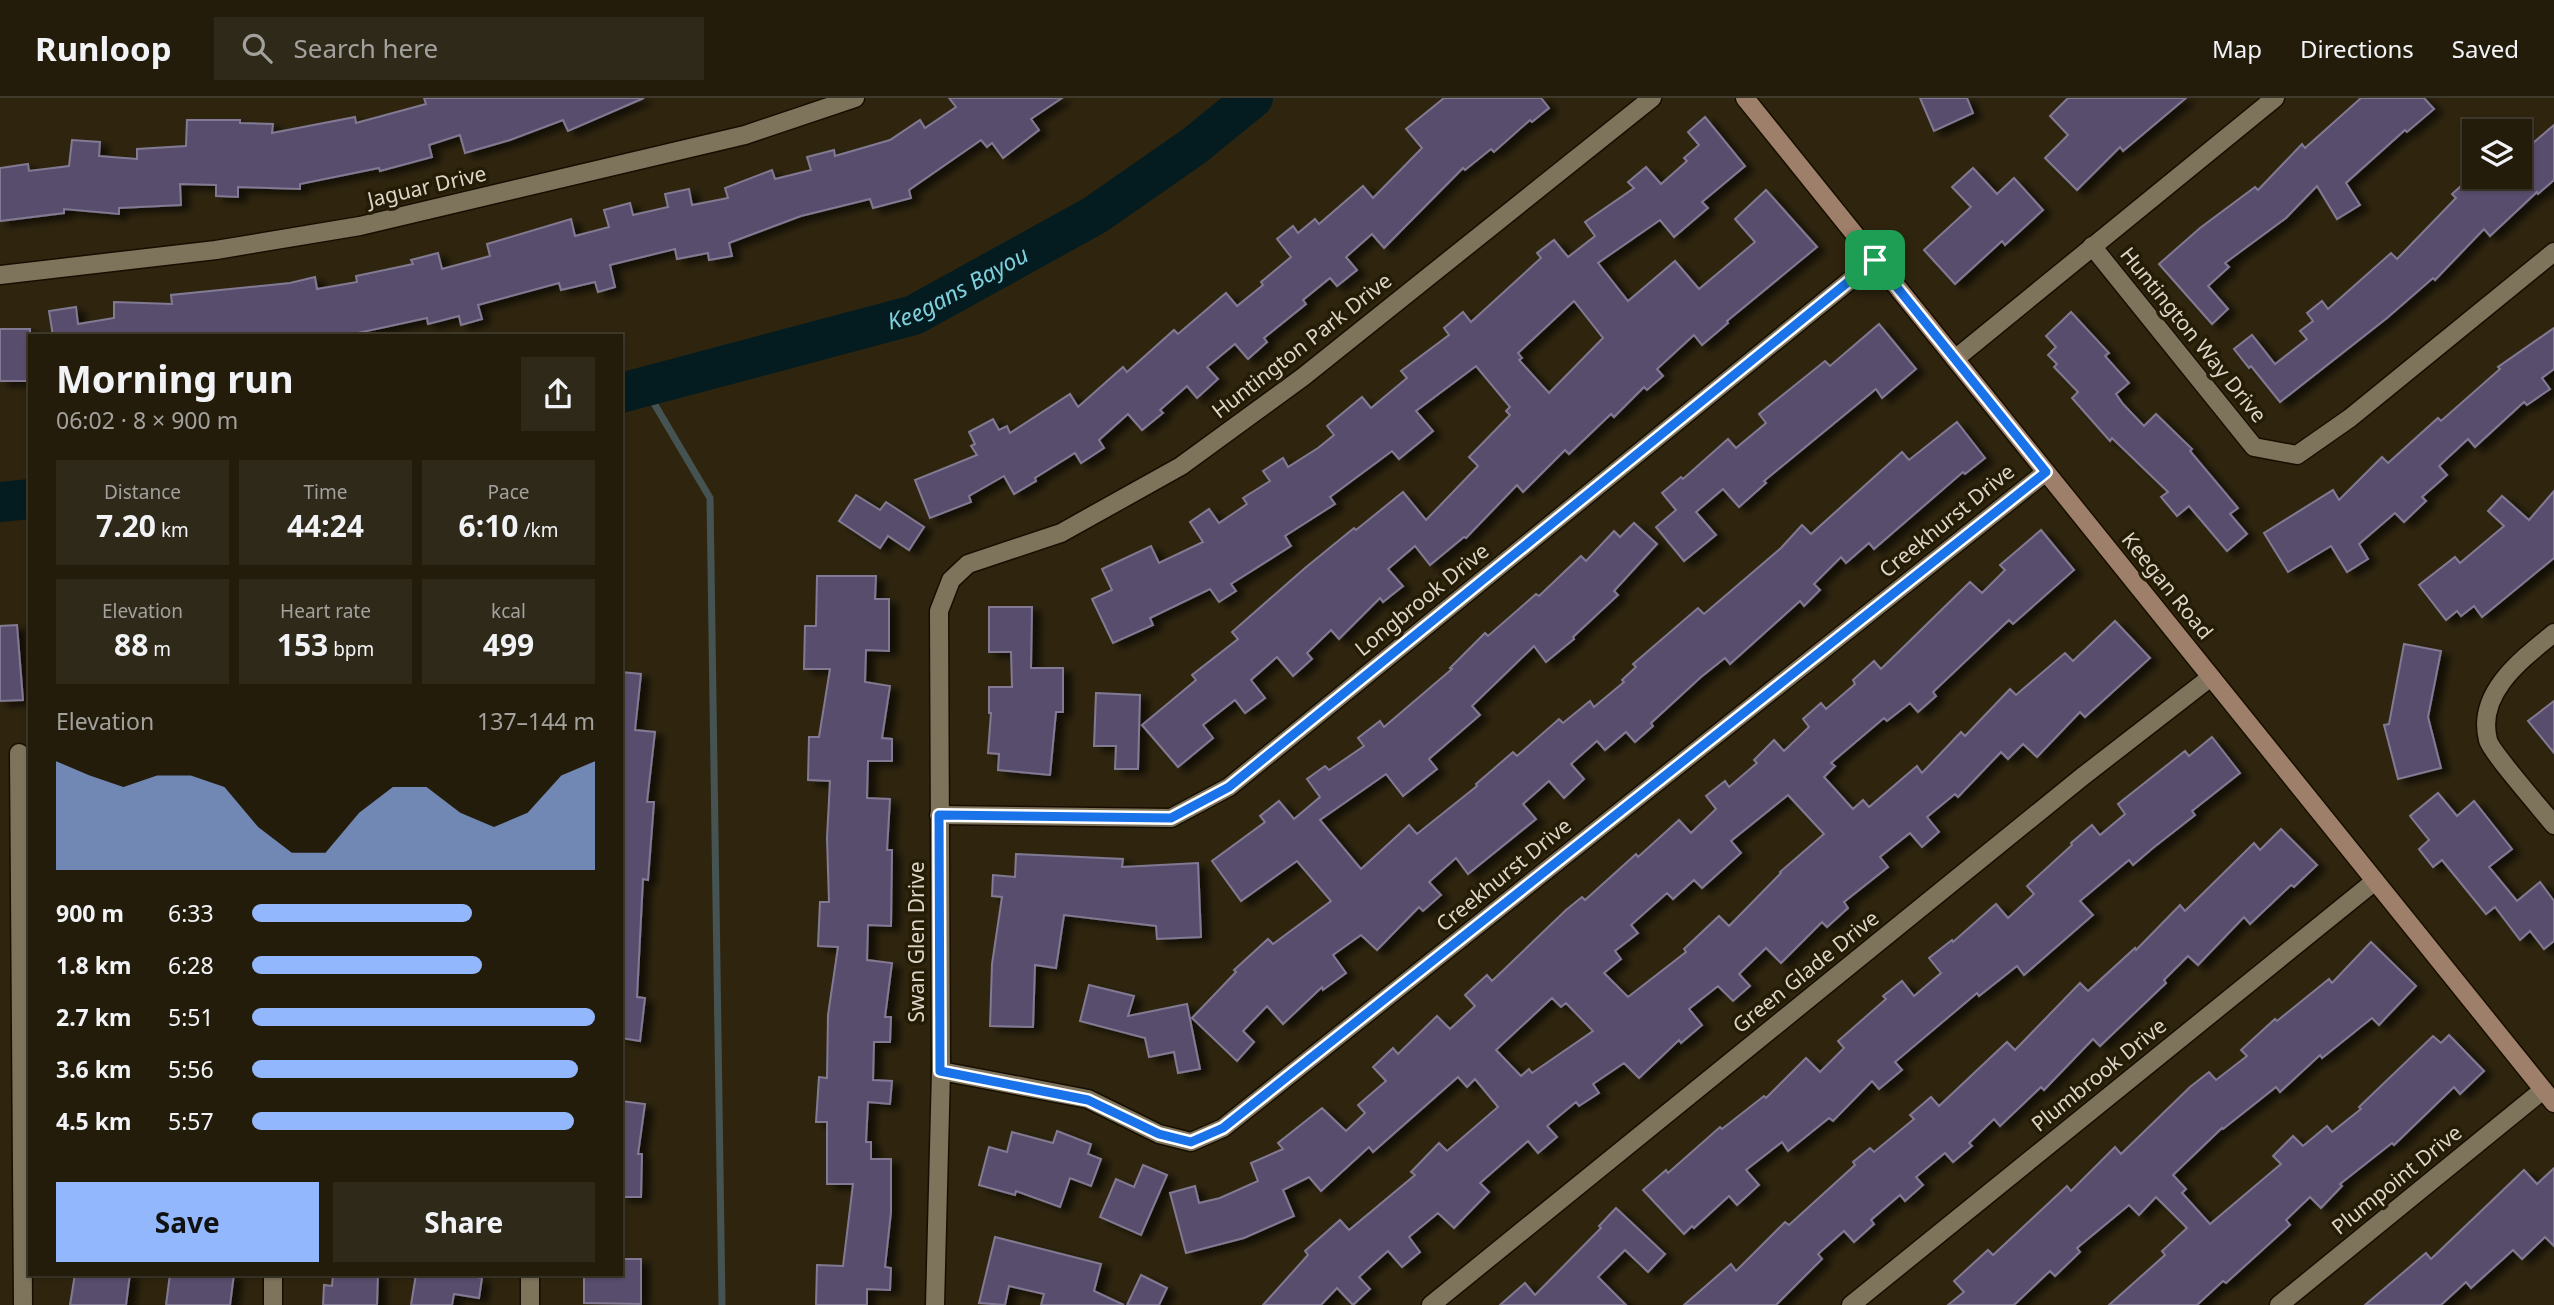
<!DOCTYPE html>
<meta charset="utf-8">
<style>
body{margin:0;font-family:"Noto Sans",sans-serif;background:#2f2919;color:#f1f3f6;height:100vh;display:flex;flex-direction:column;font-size:26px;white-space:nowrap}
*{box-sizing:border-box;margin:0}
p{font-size:23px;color:#a3a19d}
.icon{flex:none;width:38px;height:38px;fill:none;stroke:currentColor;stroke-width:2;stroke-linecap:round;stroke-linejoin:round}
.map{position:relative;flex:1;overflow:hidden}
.drawer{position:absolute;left:28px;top:236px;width:595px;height:942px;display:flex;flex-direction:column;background:#231c0b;border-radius:0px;box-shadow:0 2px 5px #0004,0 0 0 2px #403a2c}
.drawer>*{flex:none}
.controls{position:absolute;left:2462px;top:21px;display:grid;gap:14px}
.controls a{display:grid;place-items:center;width:70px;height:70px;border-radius:0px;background:#231c0b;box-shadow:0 2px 5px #0004,0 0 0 2px #403a2c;font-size:35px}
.pin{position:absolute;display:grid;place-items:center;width:60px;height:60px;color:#fff;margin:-30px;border-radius:14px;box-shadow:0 4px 10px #0006}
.round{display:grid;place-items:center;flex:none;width:74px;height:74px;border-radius:0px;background:#2f2919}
.summary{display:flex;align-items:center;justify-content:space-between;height:119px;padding:0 28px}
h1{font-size:38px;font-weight:700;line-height:52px}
.figures{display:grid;grid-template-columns:repeat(3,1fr);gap:10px;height:119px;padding:7px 28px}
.figures div{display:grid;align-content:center;border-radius:0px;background:#2f2919;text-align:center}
.figures b{font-size:30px;font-weight:700}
.figures small{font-size:19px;font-weight:400}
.figures p{font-size:19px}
.chart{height:196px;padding:14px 28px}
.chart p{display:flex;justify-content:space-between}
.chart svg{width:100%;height:126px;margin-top:7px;fill:#92b7fd;opacity:.7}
.cta{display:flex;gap:14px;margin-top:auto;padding:14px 28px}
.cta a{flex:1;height:80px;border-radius:0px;background:#92b7fd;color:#111;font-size:28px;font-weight:700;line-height:80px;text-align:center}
.cta a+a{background:#2f2919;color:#f1f3f6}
ul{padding:0 28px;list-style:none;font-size:23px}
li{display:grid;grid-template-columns:112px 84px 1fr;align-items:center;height:52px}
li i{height:18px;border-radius:9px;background:#92b7fd}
header{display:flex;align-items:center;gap:42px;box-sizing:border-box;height:98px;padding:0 35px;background:#231c0b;border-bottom:2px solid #403a2c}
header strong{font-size:33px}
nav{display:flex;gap:38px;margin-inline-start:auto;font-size:24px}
.search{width:490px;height:63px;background:#2f2919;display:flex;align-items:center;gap:18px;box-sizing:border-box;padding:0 24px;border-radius:0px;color:#a3a19d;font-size:26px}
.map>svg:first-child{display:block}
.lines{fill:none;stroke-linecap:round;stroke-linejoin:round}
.stream{stroke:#455452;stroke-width:7}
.river{stroke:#041c20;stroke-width:40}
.building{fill:#584d6c;stroke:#827a93;stroke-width:2;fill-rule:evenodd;filter:url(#shadow)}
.street-casing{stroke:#170e00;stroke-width:21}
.secondary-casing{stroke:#170e00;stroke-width:21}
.street{stroke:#7e735b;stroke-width:18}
.secondary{stroke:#9e7f69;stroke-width:18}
.route-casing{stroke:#fff;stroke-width:14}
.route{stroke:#1a73e8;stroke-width:9}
.labels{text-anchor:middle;stroke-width:7;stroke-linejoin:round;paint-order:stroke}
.street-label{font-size:21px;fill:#dcd5c8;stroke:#251c06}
.water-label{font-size:23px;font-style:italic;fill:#7fd0dc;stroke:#251c06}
</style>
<header>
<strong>Runloop</strong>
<div class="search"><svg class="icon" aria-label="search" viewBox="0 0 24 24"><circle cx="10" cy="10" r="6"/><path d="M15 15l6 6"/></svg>Search here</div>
<nav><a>Map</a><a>Directions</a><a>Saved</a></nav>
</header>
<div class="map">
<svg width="2554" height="1207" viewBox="0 0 2554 1207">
<defs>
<filter id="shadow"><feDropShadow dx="8" dy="4.5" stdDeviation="3.5" flood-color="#0009"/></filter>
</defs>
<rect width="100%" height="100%" fill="#2f250f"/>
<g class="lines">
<polyline class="stream" points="645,290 710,400 722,1207"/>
<g class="river">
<path id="s1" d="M621,295L914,217L1095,117L1194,48L1253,0"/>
<polyline points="0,404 30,401"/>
</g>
</g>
<g class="building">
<polygon points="424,0 644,0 568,33 563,22 510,42 465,55 460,37 429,47 432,59 380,73 379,70 300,86 300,91 238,89 238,99 216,98 216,87 180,86 181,107 119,110 119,116 64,111 64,115 0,123 0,70 28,66 29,73 69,68 72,42 100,44 99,58 137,61 137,51 186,48 187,22 240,22 240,25 273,26 272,35 355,19 356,25 426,6"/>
<polygon points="949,0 1062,0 1031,21 1039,32 1003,60 992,45 987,49 981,42 909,92 911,100 873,110 870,101 801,118 729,145 732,158 709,162 708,155 677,161 675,151 610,167 615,189 598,194 595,184 561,192 559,185 478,207 482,221 461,227 459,218 428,226 427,220 353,236 353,238 53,238 49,213 76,209 78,226 114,220 114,204 172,206 171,197 290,185 315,179 317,191 357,184 356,178 413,166 411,162 438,155 442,171 490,158 487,146 571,121 575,138 609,129 604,112 630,105 633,117 668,109 665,96 689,91 692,107 728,100 725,90 772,72 775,81 811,72 807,59 834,52 835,58 890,42 920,22 925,30 956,9"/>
<polygon points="1444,0 1541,0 1549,10 1532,24 1530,22 1494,54 1491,51 1465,72 1463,70 1384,150 1372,136 1346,159 1357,172 1337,188 1330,180 1303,202 1306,206 1264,240 1267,244 1248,261 1235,246 1207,269 1218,281 1197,300 1187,288 1160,312 1163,315 1142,332 1128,316 1099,342 1104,350 1081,365 1075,355 1035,380 1036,383 1014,396 1004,378 969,398 971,404 930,420 915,382 977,357 971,348 975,346 969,334 993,321 999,332 1007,328 1010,335 1070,296 1078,309 1123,269 1127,274 1174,232 1178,236 1226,195 1237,208 1263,187 1261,184 1291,159 1277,141 1293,128 1298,135 1315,121 1319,126 1363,88 1373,100 1422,50 1406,31"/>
<polygon points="1920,0 1967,0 1973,15 1934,33"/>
<polygon points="2068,0 2186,0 2123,53 2120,49 2077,92 2045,60 2068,37 2050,18"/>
<polygon points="2361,0 2424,0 2434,11 2407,34 2405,32 2346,85 2360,107 2337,121 2317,88 2286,120 2225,165 2229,169 2208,188 2228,211 2212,226 2159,166 2200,130 2255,89 2258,92 2302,46 2305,50"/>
<path d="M1705,19L1745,68L1702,104L1708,110L1674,139L1660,122L1598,165L1628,203L1675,163L1699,191L1755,144L1735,121L1766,92L1817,149L1727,223L1728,225L1702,247L1694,237L1657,271L1663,278L1647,292L1644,289L1614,319L1611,316L1569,356L1565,352L1523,394L1517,387L1466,440L1464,439L1430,467L1415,448L1388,471L1403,488L1383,504L1380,500L1339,541L1331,532L1307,555L1312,561L1293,578L1277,559L1251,582L1265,600L1245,615L1235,602L1203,627L1213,640L1178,669L1142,627L1196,582L1192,577L1238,541L1232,534L1305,470L1354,430L1356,432L1403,394L1426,422L1478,368L1469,359L1510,317L1506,313L1510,309L1476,268L1416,313L1433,333L1399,361L1392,353L1330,399L1335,406L1285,438L1291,448L1231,486L1236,493L1219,504L1210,491L1150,520L1153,527L1113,545L1092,501L1112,492L1102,471L1151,448L1159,465L1203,444L1190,424L1209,411L1219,425L1247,406L1243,400L1270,383L1263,373L1283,360L1288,369L1318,350L1334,337L1327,328L1362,299L1371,310L1407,280L1401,273L1449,237L1444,230L1463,214L1471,224L1541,160L1537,155L1554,142L1568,159L1595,138L1585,124L1634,90L1628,84L1646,69L1661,86L1687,63L1684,60L1699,47L1688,34ZM1574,203L1603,240L1549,295L1519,262L1522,260L1518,255Z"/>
<polygon points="2554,27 2554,82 2538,96 2537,94 2490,138 2484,131 2435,182 2433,180 2387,220 2280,304 2251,268 2249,270 2234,251 2252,237 2275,266 2307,241 2300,233 2313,223 2307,215 2322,203 2328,211 2391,155 2397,161 2456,100 2452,96 2471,79 2485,79 2497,92 2512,79 2520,79 2520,60 2528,53 2526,51"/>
<polygon points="1973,70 1997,96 2014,80 2043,112 2005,147 2002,143 1955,186 1924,152 1971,109 1952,89"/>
<polygon points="2071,214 2109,255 2105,258 2129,285 2116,296 2123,306 2144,328 2156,316 2192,351 2190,353 2238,410 2230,416 2247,436 2227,453 2189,408 2177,418 2161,399 2168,394 2112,340 2110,343 2072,300 2078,294 2054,269 2057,266 2048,257 2056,249 2046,238"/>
<polygon points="1879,226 1916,271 1882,300 1876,291 1764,383 1766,385 1739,409 1723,391 1696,414 1716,437 1684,463 1656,429 1676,412 1662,395 1681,379 1683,381 1728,341 1736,350 1766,325 1759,316 1825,263 1830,268"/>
<polygon points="2554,230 2554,271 2542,280 2550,291 2527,307 2524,304 2475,349 2468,341 2439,368 2447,377 2422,399 2426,403 2404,424 2395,415 2359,446 2368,461 2347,474 2331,448 2288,474 2264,435 2333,392 2339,402 2382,359 2388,365 2438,320 2441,323 2500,271 2498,269"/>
<rect x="0" y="231" width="30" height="52"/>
<polygon points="1957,324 1985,360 1965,376 1963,374 1874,451 1869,445 1846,465 1841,459 1814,486 1820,492 1804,508 1800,503 1730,566 1725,560 1701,579 1651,625 1653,628 1635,644 1626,634 1605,652 1597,643 1571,666 1584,681 1564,700 1549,683 1523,706 1536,721 1468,776 1456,760 1429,784 1441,797 1423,813 1419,809 1377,852 1361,837 1333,857 1346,875 1323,892 1322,889 1283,926 1267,908 1243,933 1254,944 1237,963 1192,920 1236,874 1234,872 1268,841 1273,846 1331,803 1297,763 1241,803 1212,763 1265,724 1260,718 1279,703 1294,721 1320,699 1307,681 1325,668 1329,672 1364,648 1358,640 1380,623 1384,629 1452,571 1450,570 1485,535 1488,538 1536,496 1539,498 1581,458 1586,463 1614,433 1620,439 1634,425 1657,446 1614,493 1618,497 1573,539 1574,541 1546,564 1534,548 1472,608 1480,617 1429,661 1437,671 1403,698 1386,676 1320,722 1361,771 1409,727 1417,736 1477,688 1476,686 1513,654 1517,658 1559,621 1563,625 1590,603 1594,609 1624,584 1622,582 1636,569 1633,566 1698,510 1704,516 1781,450 1802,427 1811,436 1902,354 1909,362"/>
<polygon points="2554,393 2554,460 2482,519 2474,508 2461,518 2457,513 2446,522 2419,487 2455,459 2460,465 2504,428 2488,413 2502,398 2529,422"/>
<polygon points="856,397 880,412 886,404 924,429 909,452 888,438 880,450 839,423"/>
<path d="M2041,432L2074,472L2013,526L2009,522L1933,594L1936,598L1918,614L1910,605L1887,623L1884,620L1831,665L1835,668L1824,679L1853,711L1863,702L1869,709L1917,668L1922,675L1961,634L1965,638L2010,591L2016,597L2065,555L2073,563L2115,523L2150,560L2085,619L2080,614L2037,659L2023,646L2008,661L2001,654L1958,699L1955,696L1927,719L1939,734L1922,749L1910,735L1880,759L1888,769L1844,804L1848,810L1827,829L1822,824L1781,865L1766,850L1739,876L1750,888L1733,903L1718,888L1689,911L1702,927L1681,945L1679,942L1639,980L1624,965L1593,986L1599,995L1579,1008L1576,1004L1547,1028L1557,1039L1538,1055L1528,1043L1480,1085L1489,1094L1454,1130L1438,1115L1409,1139L1420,1154L1402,1169L1388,1153L1359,1179L1370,1191L1353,1207L1337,1190L1321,1207H1263L1308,1157L1305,1153L1340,1122L1349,1132L1415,1077L1411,1074L1439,1045L1447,1053L1498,1009L1475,981L1467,989L1458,979L1373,1054L1369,1049L1321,1093L1309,1079L1283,1092L1294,1118L1244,1140L1186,1155L1170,1095L1195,1088L1199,1105L1220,1100L1258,1083L1251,1065L1283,1051L1278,1045L1322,1010L1346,1033L1365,1015L1358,1007L1386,983L1373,969L1393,950L1398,956L1437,918L1450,931L1475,908L1465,897L1487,877L1492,883L1566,812L1582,799L1585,802L1636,756L1638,759L1679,722L1691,735L1716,711L1706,698L1725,683L1729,689L1757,665L1754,662L1774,642L1784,653L1809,629L1803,621L1821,605L1826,611L1855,586L1853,582L1874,563L1881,571L1970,484L1982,495L2005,472L2000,467ZM1788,697L1824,736L1780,774L1781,775L1729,828L1719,818L1684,851L1686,854L1628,899L1604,875L1621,861L1615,853L1638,835L1631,827L1667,795L1673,801L1694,782L1702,790L1741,755L1731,743ZM1552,900L1561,909L1566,905L1593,933L1532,975L1529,971L1521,978L1496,952Z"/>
<polygon points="817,478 876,478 875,501 889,501 889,553 866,552 865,584 890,588 882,640 892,641 892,663 868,663 867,700 890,701 887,752 892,752 891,828 868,827 867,862 892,865 885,919 891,919 890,944 874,944 873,982 892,983 890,1006 868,1004 866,1044 871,1044 871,1061 891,1061 891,1114 885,1169 891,1170 890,1192 867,1191 867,1207 816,1207 817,1167 843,1168 853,1086 827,1086 827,1024 816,1024 819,979 827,980 828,917 838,849 818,848 820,804 829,804 827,740 830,683 808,682 809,639 819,639 830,571 804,571 805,528 816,528"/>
<polygon points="989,509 1032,509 1031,570 1063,570 1063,614 1056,614 1050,677 998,672 999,656 988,655 991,615 989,615 989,589 1012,589 1011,554 989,554"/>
<polygon points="17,527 23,602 0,603 0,528"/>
<polygon points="2404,546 2441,553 2428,619 2441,670 2398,681 2384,627 2389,626"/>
<polygon points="621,574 641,576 635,632 655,634 647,704 654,704 648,782 643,781 637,899 645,900 640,943 621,940"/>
<polygon points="1096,595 1140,597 1138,671 1115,671 1116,648 1094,648"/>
<polygon points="2554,603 2554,655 2528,623"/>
<polygon points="2212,639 2240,675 2192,713 2195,717 2153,750 2133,767 2129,762 2080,803 2093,817 2024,877 2017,868 1979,898 1977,895 1895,964 1902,972 1879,991 1872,983 1833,1023 1829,1020 1788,1053 1782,1044 1746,1072 1759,1087 1737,1107 1729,1098 1694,1130 1692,1128 1684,1136 1643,1092 1666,1072 1668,1075 1720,1029 1722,1031 1764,998 1766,1000 1806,960 1820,974 1844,950 1838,943 1886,901 1883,898 1902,883 1914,898 1941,875 1929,860 1952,842 1953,844 1996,806 2008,820 2034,796 2027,788 2072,747 2071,745 2092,727 2100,737 2125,716 2118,706 2185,653 2189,658"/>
<polygon points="2438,695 2457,718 2474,703 2512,751 2489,769 2517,803 2540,784 2554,803 2554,843 2544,851 2530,833 2520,842 2495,809 2486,816 2442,762 2433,769 2419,751 2429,742 2410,718"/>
<polygon points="2281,731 2317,767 2294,789 2291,787 2250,826 2244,819 2198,867 2188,858 2164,882 2166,885 2100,948 2093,941 2044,992 2041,989 2000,1028 1994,1021 1969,1045 1972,1048 1953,1064 1945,1055 1916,1079 1923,1087 1905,1103 1900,1097 1871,1122 1874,1126 1854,1144 1844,1133 1818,1156 1822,1161 1776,1207 1684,1207 1731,1166 1736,1173 1785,1124 1789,1127 1855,1067 1853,1064 1870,1050 1874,1054 1914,1021 1910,1017 1931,999 1939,1008 2007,944 2015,952 2080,885 2088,893 2135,850 2136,852 2180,807 2185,813 2254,745 2260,752"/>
<polygon points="1016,756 1123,761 1122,769 1198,765 1201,839 1157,841 1156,828 1064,817 1056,870 1035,867 1033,929 990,928 992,866 1002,799 992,798 993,777 1015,779"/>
<polygon points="2371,844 2416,888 2379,927 2372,920 2322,960 2320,957 2280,994 2276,989 2223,1031 2222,1030 2173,1077 2186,1091 2182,1095 2210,1126 2281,1066 2273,1058 2293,1038 2303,1048 2327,1028 2332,1034 2361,1011 2359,1009 2433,938 2441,945 2449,937 2484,973 2460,996 2454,989 2394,1047 2392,1045 2340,1086 2342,1088 2321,1110 2310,1099 2286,1122 2290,1127 2226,1185 2223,1183 2197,1207 2109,1207 2165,1157 2162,1153 2187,1130 2156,1099 2139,1117 2129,1107 2077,1150 2080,1154 2055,1178 2050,1173 2014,1207 1948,1207 1964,1194 1954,1183 1988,1152 1993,1157 2067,1088 2071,1093 2115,1049 2121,1056 2190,989 2209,974 2216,982 2247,958 2241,952 2275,921 2277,923 2329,881 2332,885"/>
<polygon points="1089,887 1134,898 1128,918 1187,906 1200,971 1178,975 1174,954 1149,959 1145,940 1080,923"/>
<polygon points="621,1003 645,1006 638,1056 642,1056 641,1099 621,1099"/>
<polygon points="1057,1033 1091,1046 1088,1056 1101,1061 1091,1088 1070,1080 1060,1109 1016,1093 1015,1097 979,1087 989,1049 1007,1054 1012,1034 1053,1045"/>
<polygon points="1143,1067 1167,1077 1141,1137 1100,1119 1116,1081 1134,1089"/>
<polygon points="2554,1070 2554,1148 2545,1139 2522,1161 2513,1152 2471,1190 2466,1184 2441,1207 2365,1207 2426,1155 2431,1161 2524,1072 2537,1086"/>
<polygon points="1616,1110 1665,1156 1648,1174 1625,1152 1598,1179 1626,1207 1500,1207 1525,1185 1535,1197 1601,1130 1599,1128"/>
<polygon points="995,1139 1101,1166 1094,1193 1124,1207 1041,1207 1044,1196 1009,1188 1005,1207 979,1205"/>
<polygon points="621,1161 641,1161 641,1206 584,1205 584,1176 621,1176"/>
<polygon points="75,1176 130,1176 126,1207 70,1207"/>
<polygon points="170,1176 234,1176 230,1207 166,1207"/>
<polygon points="333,1176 378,1176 377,1207 323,1207 324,1187 332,1188"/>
<polygon points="416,1176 459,1176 482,1180 479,1200 454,1196 452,1207 411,1207"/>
<polygon points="1141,1177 1167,1190 1159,1207 1127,1207"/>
</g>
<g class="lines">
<defs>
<g id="street">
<polyline points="2092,148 2254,349 2297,357 2350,320 2554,154"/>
<polyline points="0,177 216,152 360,128 745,37 855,0"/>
<polyline points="1955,261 2275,0"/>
<path d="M2554,535C2522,561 2476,595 2488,642C2491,654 2543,713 2554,727"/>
<polyline points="19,655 23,1207"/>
<polyline points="939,717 1171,720 1229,689 1875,162"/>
<polyline points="941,973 1088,1001 1159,1036 1191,1044 1223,1030 2046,374"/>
<polyline points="530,1176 530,1207"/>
<polyline points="273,1207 273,1176"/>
<polyline points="935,1207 941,973 939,513 951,482 968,466 1061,435 1181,368 1303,279 1652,0"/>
<polyline points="1431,1207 2082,679 2211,579"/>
<polyline points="1851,1207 2375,783"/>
<polyline points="2279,1207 2543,992"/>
</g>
<polyline id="secondary" points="1745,0 2554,1005"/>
</defs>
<use href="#street" class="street-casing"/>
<use href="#secondary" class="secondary-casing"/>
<use href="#street" class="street"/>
<use href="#secondary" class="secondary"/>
</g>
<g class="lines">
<defs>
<polygon id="route" points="1875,162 2046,374 1223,1030 1191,1044 1159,1036 1088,1002 940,973 939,717 1171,720 1229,689"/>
</defs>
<use href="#route" class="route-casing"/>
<use href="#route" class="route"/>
</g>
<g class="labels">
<g class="street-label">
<text transform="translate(427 89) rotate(-13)" y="7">Jaguar Drive</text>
<text transform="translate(2193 237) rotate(51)" y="7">Huntington Way Drive</text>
<text transform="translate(1302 248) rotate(-38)" y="7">Huntington Park Drive</text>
<text transform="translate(1947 423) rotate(-39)" y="7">Creekhurst Drive</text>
<text transform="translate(2167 488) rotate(51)" y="7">Keegan Road</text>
<text transform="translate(1422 502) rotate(-39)" y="7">Longbrook Drive</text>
<text transform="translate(1504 777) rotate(-39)" y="7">Creekhurst Drive</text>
<text transform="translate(917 844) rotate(-90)" y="7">Swan Glen Drive</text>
<text transform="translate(1806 874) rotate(-39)" y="7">Green Glade Drive</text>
<text transform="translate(2099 977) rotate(-39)" y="7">Plumbrook Drive</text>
<text transform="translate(2397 1082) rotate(-39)" y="7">Plumpoint Drive</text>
</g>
<g class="water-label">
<text dy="8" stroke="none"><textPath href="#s1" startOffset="354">Keegans Bayou</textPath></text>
</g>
</g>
</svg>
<div class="controls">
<a><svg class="icon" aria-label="layers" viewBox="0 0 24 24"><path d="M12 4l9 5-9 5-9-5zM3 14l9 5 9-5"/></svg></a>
</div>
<div class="pin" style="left:1875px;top:162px;background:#1e9e55"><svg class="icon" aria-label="arrive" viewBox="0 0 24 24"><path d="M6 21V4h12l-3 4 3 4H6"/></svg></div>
<section class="drawer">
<div class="summary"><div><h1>Morning run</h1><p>06:02 · 8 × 900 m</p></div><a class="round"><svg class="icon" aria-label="share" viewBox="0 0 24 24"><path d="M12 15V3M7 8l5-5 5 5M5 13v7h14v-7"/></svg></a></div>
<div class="figures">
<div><p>Distance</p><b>7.20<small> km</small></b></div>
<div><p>Time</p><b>44:24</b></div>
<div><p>Pace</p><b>6:10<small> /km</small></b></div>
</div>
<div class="figures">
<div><p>Elevation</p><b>88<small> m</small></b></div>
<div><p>Heart rate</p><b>153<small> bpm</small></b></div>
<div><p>kcal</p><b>499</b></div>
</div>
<div class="chart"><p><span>Elevation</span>137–144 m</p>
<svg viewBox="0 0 160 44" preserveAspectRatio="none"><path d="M0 44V6L10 11L20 15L30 11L40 11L50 15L60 29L70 38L80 38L90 24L100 15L110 15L120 24L130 29L140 24L150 11L160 6V44z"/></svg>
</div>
<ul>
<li><b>900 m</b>6:33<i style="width:64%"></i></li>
<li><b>1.8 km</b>6:28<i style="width:67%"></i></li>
<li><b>2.7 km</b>5:51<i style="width:100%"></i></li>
<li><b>3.6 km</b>5:56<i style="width:95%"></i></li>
<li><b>4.5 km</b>5:57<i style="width:94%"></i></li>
</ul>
<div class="cta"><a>Save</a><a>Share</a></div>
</section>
</div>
